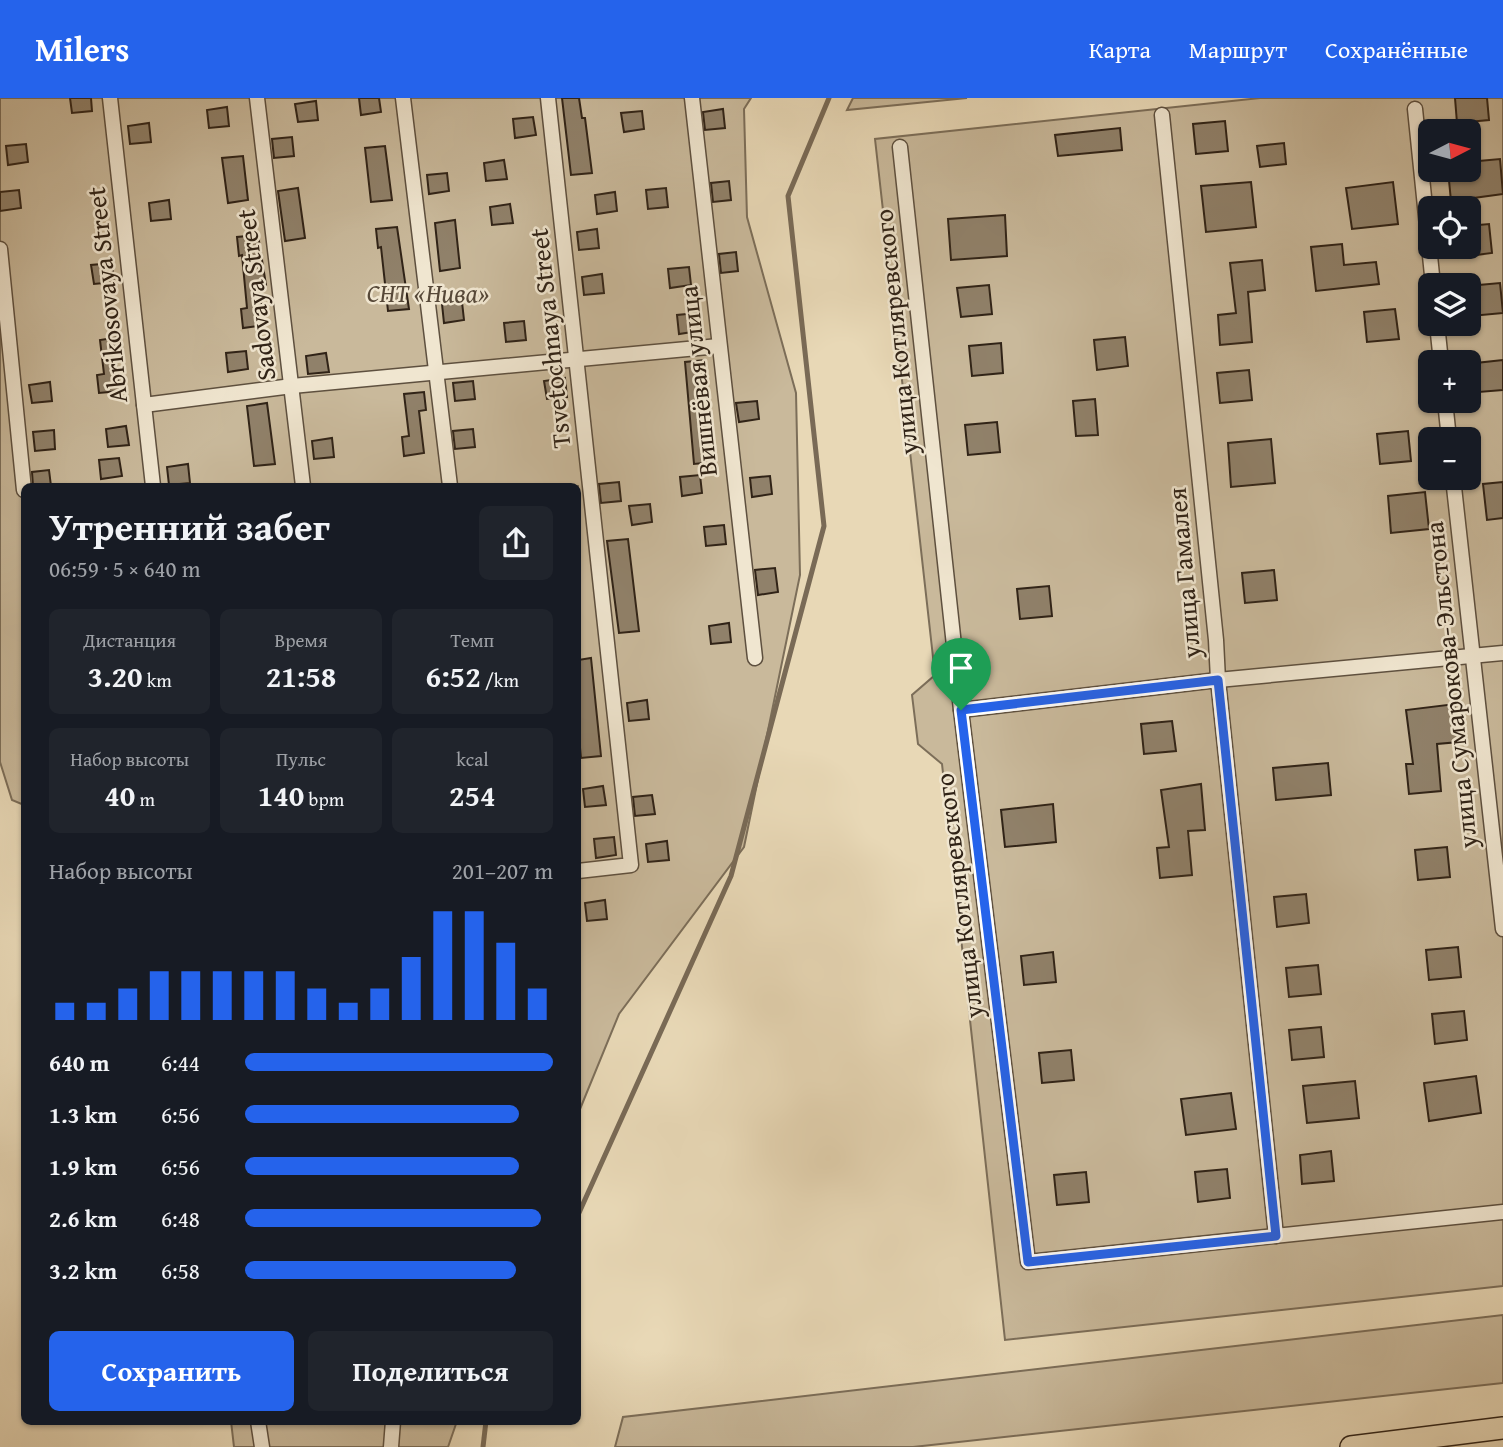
<!DOCTYPE html>
<html lang="ru">
<meta charset="utf-8">
<style>
body{margin:0;font-family:"Gentium Book Plus",serif;background:#20242c;color:#f1f3f6;height:100vh;display:flex;flex-direction:column;font-size:26px;white-space:nowrap}
*{box-sizing:border-box;margin:0}
p{font-size:23px;color:#9ea1a6}
.icon{flex:none;width:38px;height:38px;fill:none;stroke:currentColor;stroke-width:2;stroke-linecap:round;stroke-linejoin:round}
.map{position:relative;flex:1;overflow:hidden}
.side{position:absolute;left:21px;top:385px;width:560px;height:942px;display:flex;flex-direction:column;background:#171b24;border-radius:10px;box-shadow:0 2px 5px #0004}
.side>*{flex:none}
.needle{width:46px;rotate:84deg}
.tools{position:absolute;left:1418px;top:21px;display:grid;gap:14px}
.tools a{display:grid;place-items:center;width:63px;height:63px;border-radius:10px;background:#171b24;box-shadow:0 2px 5px #0004;font-size:35px}
.pin{position:absolute;display:grid;place-items:center;width:60px;height:60px;color:#fff;margin:-72px -30px;border-radius:50% 50% 50% 0;rotate:-45deg;box-shadow:0 0 7px #0007}
.pin .icon{rotate:45deg}
.round{display:grid;place-items:center;flex:none;width:74px;height:74px;border-radius:10px;background:#20242c}
.overview{display:flex;align-items:center;justify-content:space-between;height:119px;padding:0 28px}
h1{font-size:38px;font-weight:800;line-height:52px}
.metrics{display:grid;grid-template-columns:repeat(3,1fr);gap:10px;height:119px;padding:7px 28px}
.metrics div{display:grid;align-content:center;border-radius:10px;background:#20242c;text-align:center}
.metrics b{font-size:30px;font-weight:800}
.metrics small{font-size:19px;font-weight:400}
.metrics p{font-size:19px}
.chart{height:196px;padding:14px 28px}
.chart p{display:flex;justify-content:space-between}
.chart svg{width:100%;height:126px;margin-top:7px;stroke:#2563eb;stroke-width:6}
.action{display:flex;gap:14px;margin-top:auto;padding:14px 28px}
.action a{flex:1;height:80px;border-radius:10px;background:#2563eb;color:#fff;font-size:28px;font-weight:800;line-height:80px;text-align:center}
.action a+a{background:#20242c;color:#f1f3f6}
ul{padding:0 28px;list-style:none;font-size:23px}
li{display:grid;grid-template-columns:112px 84px 1fr;align-items:center;height:52px}
li i{height:18px;border-radius:9px;background:#2563eb}
header{display:flex;align-items:center;gap:42px;box-sizing:border-box;height:98px;padding:0 35px;background:#2563eb;color:#fff}
header strong{font-size:33px}
nav{display:flex;gap:38px;margin-inline-start:auto;font-size:24px}
.map>svg:first-child{display:block}
.green{fill:#c9b99b;stroke:#7c6e59;stroke-width:2;fill-rule:evenodd}
.lines{fill:none;stroke-linecap:round;stroke-linejoin:round}
.stream{stroke:#796a56;stroke-width:5}
.building{fill:#90816a;stroke:#302317;stroke-width:2}
.minor-casing{stroke:#5e503f;stroke-width:17}
.primary-casing{stroke:#302317;stroke-width:24}
.minor{stroke:#f0e6d0;stroke-width:14}
.primary{stroke:#e8d8b6;stroke-width:21}
.route-casing{stroke:#fff;stroke-width:14}
.route{stroke:#2563eb;stroke-width:9}
.labels{text-anchor:middle;stroke-width:5;stroke-linejoin:round;paint-order:stroke}
.park-label{font-size:26px;font-style:italic;fill:#564838;stroke:#f0e6d0}
.street-label{font-size:26px;fill:#302317;stroke:#f0e6d0}
</style>
<header>
<strong>Milers</strong>
<nav><a>Карта</a><a>Маршрут</a><a>Сохранённые</a></nav>
</header>
<div class="map">
<svg width="1503" height="1349" viewBox="0 0 1503 1349">
<rect width="100%" height="100%" fill="#e8d8b6"/>
<filter id="stains"><feTurbulence type="fractalNoise" baseFrequency=".00286" numOctaves="4"/><feColorMatrix values="0 0 0 0 .2 0 0 0 0 .09 0 0 0 0 .02 0 0 0 .5 -.17"/></filter>
<radialGradient id="worn" r=".72"><stop offset=".6" stop-color="#630" stop-opacity="0"/><stop offset="1" stop-color="#630" stop-opacity=".3"/></radialGradient>
<g class="green">
<polygon points="0,0 751,0 744,11 747,119 796,295 800,477 744,749 619,916 578,1016 578,388 24,388 24,707 12,702 0,664"/>
<polygon points="853,0 967,0 847,12"/>
<path d="M1260,0H1503V1188L1005,1242L942,666L918,646L912,597L935,577L875,41ZM1430,33H1468V72H1430ZM1430,110H1468V149H1430ZM1430,187H1468V226H1430ZM1430,264H1468V303H1430ZM1430,341H1468V380H1430Z"/>
<polygon points="1503,1217 1503,1285 913,1349 615,1349 623,1319"/>
<polygon points="231,1323 457,1323 448,1349 234,1349"/>
</g>
<g class="lines">
<g class="stream">
<polyline points="578,1117 731,778 824,428 788,98 829,0"/>
<polyline points="483,1349 486,1323"/>
</g>
</g>
<g class="building">
<polygon points="70,0 91,0 92,13 72,15"/>
<polygon points="359,0 379,0 381,14 361,17"/>
<polygon points="562,0 579,0 582,20 585,20 592,75 571,77"/>
<polygon points="1455,0 1487,0 1489,22 1457,25"/>
<polygon points="316,3 318,22 298,24 295,6"/>
<polygon points="227,9 229,28 209,30 207,12"/>
<polygon points="723,11 725,30 705,32 703,14"/>
<polygon points="642,13 644,31 624,34 621,15"/>
<polygon points="533,19 536,37 515,40 513,21"/>
<polygon points="1225,23 1228,53 1196,56 1193,26"/>
<polygon points="149,25 151,44 130,46 128,28"/>
<polygon points="1120,30 1122,52 1058,58 1055,37"/>
<polygon points="292,39 294,58 274,60 272,41"/>
<polygon points="1284,45 1286,66 1260,69 1257,48"/>
<polygon points="26,46 28,64 8,67 6,48"/>
<polygon points="385,48 392,102 371,104 365,50"/>
<polygon points="243,58 248,102 228,105 222,60"/>
<polygon points="1500,61 1503,96 1451,103 1448,72 1468,72 1468,64"/>
<polygon points="504,62 507,81 486,83 484,65"/>
<polygon points="447,75 449,93 429,96 427,77"/>
<polygon points="729,83 731,102 713,104 711,85"/>
<polygon points="1251,84 1256,129 1206,134 1201,88"/>
<polygon points="1393,84 1398,126 1352,131 1346,90"/>
<polygon points="298,90 305,140 285,143 278,93"/>
<polygon points="666,90 668,109 648,111 646,92"/>
<polygon points="19,92 21,110 0,113 0,94"/>
<polygon points="615,94 617,113 597,116 595,97"/>
<polygon points="169,102 171,121 151,123 149,105"/>
<polygon points="510,106 513,125 492,127 490,109"/>
<polygon points="1005,117 1007,158 951,162 948,121"/>
<polygon points="455,122 460,170 440,173 435,125"/>
<polygon points="1489,126 1492,155 1468,158 1468,128"/>
<polygon points="397,129 409,211 388,213 381,149 378,150 376,131"/>
<polygon points="597,131 599,150 579,152 577,134"/>
<polygon points="258,137 266,187 259,188 264,227 243,230 241,211 247,210 242,157 239,158 237,139"/>
<polygon points="1342,146 1344,167 1376,164 1379,186 1316,193 1311,149"/>
<polygon points="736,154 738,173 721,175 719,156"/>
<polygon points="1262,162 1265,192 1248,194 1252,244 1220,247 1218,217 1236,215 1230,165"/>
<polygon points="112,165 114,184 94,186 91,167"/>
<polygon points="689,169 691,187 670,190 668,171"/>
<polygon points="602,176 604,195 584,197 582,179"/>
<polygon points="1500,185 1503,215 1471,218 1468,188"/>
<polygon points="989,187 992,216 961,219 957,190"/>
<polygon points="462,204 464,222 444,225 442,206"/>
<polygon points="1395,211 1399,241 1367,244 1364,214"/>
<polygon points="697,215 699,233 679,236 677,217"/>
<polygon points="524,223 526,242 506,244 504,225"/>
<polygon points="120,239 123,258 115,259 120,293 99,295 97,277 104,276 100,242"/>
<polygon points="1125,239 1128,268 1097,272 1094,242"/>
<polygon points="1001,245 1003,275 972,278 969,248"/>
<polygon points="246,253 248,271 228,274 226,255"/>
<polygon points="326,255 329,274 308,276 306,258"/>
<polygon points="705,262 714,364 694,366 685,264"/>
<polygon points="1503,262 1503,292 1479,294 1476,265"/>
<polygon points="1249,272 1252,302 1220,305 1217,275"/>
<polygon points="565,280 567,299 547,301 544,283"/>
<polygon points="473,283 475,301 455,303 453,285"/>
<polygon points="50,284 52,303 32,305 29,287"/>
<polygon points="424,294 426,312 419,313 424,355 404,358 402,339 409,338 404,296"/>
<polygon points="1095,301 1098,337 1076,338 1073,303"/>
<polygon points="757,303 759,321 739,324 736,305"/>
<polygon points="267,305 275,366 254,368 247,308"/>
<polygon points="997,324 1000,354 968,357 965,327"/>
<polygon points="126,328 129,347 108,349 106,331"/>
<polygon points="473,331 475,349 455,351 453,333"/>
<polygon points="54,332 55,351 35,353 33,334"/>
<polygon points="1408,333 1411,363 1380,366 1377,336"/>
<polygon points="332,340 334,359 314,361 312,343"/>
<polygon points="1271,341 1275,385 1231,389 1228,345"/>
<polygon points="119,360 122,378 101,381 99,362"/>
<polygon points="188,366 190,385 169,387 167,369"/>
<polygon points="49,372 51,388 33,388 32,374"/>
<polygon points="700,377 702,395 682,398 680,379"/>
<polygon points="770,378 772,396 752,399 750,380"/>
<polygon points="619,384 621,403 601,405 599,386"/>
<polygon points="1503,384 1503,420 1487,422 1483,386"/>
<polygon points="1425,394 1429,431 1391,435 1388,398"/>
<polygon points="650,406 652,424 632,427 629,408"/>
<polygon points="724,427 726,446 706,448 704,429"/>
<polygon points="628,441 639,533 619,535 607,443"/>
<polygon points="775,470 778,494 758,497 755,472"/>
<polygon points="1274,472 1277,502 1245,505 1242,475"/>
<polygon points="1049,488 1052,518 1020,521 1017,491"/>
<polygon points="729,525 731,544 711,546 709,528"/>
<polygon points="591,560 601,658 581,660 578,629 578,562"/>
<polygon points="647,602 649,621 629,623 627,605"/>
<polygon points="1455,606 1459,644 1437,646 1441,693 1409,696 1406,666 1413,666 1406,612"/>
<polygon points="1172,623 1176,653 1144,656 1141,626"/>
<polygon points="1328,665 1331,697 1276,702 1273,670"/>
<polygon points="1201,686 1205,732 1188,733 1192,777 1160,780 1157,750 1169,749 1161,692"/>
<polygon points="603,688 606,707 585,709 583,691"/>
<polygon points="652,697 655,716 635,718 633,699"/>
<polygon points="1053,706 1056,744 1005,749 1001,712"/>
<polygon points="614,739 616,757 596,760 594,741"/>
<polygon points="667,743 669,762 648,764 646,746"/>
<polygon points="1447,749 1450,779 1418,782 1415,752"/>
<polygon points="1306,796 1309,825 1277,829 1274,799"/>
<polygon points="605,802 607,821 587,823 585,805"/>
<polygon points="1458,849 1461,879 1429,882 1426,852"/>
<polygon points="1053,854 1056,884 1024,887 1021,858"/>
<polygon points="1318,867 1321,896 1289,899 1286,870"/>
<polygon points="1464,913 1467,942 1435,946 1432,916"/>
<polygon points="1321,929 1324,959 1292,962 1289,932"/>
<polygon points="1071,952 1074,982 1042,985 1039,955"/>
<polygon points="1476,978 1481,1015 1429,1023 1424,985"/>
<polygon points="1355,983 1359,1020 1307,1025 1303,988"/>
<polygon points="1231,995 1236,1031 1186,1037 1181,1001"/>
<polygon points="1331,1053 1334,1083 1302,1086 1300,1057"/>
<polygon points="1227,1071 1230,1100 1198,1104 1195,1074"/>
<polygon points="1086,1074 1089,1104 1057,1107 1054,1077"/>
</g>
<g class="lines">
<defs>
<g id="minor">
<polyline points="110,0 153,388"/>
<polyline points="257,0 303,388"/>
<polyline points="403,0 450,388"/>
<polyline points="548,0 631,767 578,773"/>
<polyline points="692,0 755,560"/>
<polyline points="1415,11 1433,187"/>
<polyline points="1162,17 1216,542 1218,582 1276,1138"/>
<polyline points="900,49 961,612 1028,1164 1503,1114"/>
<polyline points="0,151 24,392"/>
<polyline points="1437,226 1441,264"/>
<polyline points="1445,303 1449,341"/>
<polyline points="144,307 292,288 719,248"/>
<polyline points="1453,380 1503,831"/>
<polyline points="961,612 1218,582 1503,555"/>
<polyline points="258,1323 262,1349"/>
<polyline points="391,1349 393,1323"/>
</g>
<polyline id="primary" points="1351,1349 1503,1330"/>
</defs>
<use href="#minor" class="minor-casing"/>
<use href="#primary" class="primary-casing"/>
<use href="#minor" class="minor"/>
<use href="#primary" class="primary"/>
</g>
<g class="lines">
<defs>
<polygon id="route" points="1218,582 1276,1138 1028,1164 961,612"/>
</defs>
<use href="#route" class="route-casing"/>
<use href="#route" class="route"/>
</g>
<g class="labels">
<g class="park-label">
<text x="428" y="204">СНТ «Нива»</text>
</g>
<g class="street-label">
<text transform="translate(107 197) rotate(-96)" y="9">Abrikosovaya Street</text>
<text transform="translate(256 197) rotate(-97)" y="9">Sadovaya Street</text>
<text transform="translate(896 234) rotate(-96)" y="9">улица Котляревского</text>
<text transform="translate(550 240) rotate(-96)" y="9">Tsvetochnaya Street</text>
<text transform="translate(698 283) rotate(-96)" y="9">Вишнёвая улица</text>
<text transform="translate(1184 475) rotate(-95)" y="9">улица Гамалея</text>
<text transform="translate(1451 587) rotate(-96)" y="9">улица Сумарокова-Эльстона</text>
<text transform="translate(959 798) rotate(-97)" y="9">улица Котляревского</text>
</g>
</g>
<rect width="100%" height="100%" filter="url(#stains)"/>
<rect width="100%" height="100%" fill="url(#worn)"/>
</svg>
<div class="tools">
<a><svg class="needle" viewBox="-14 -14 28 28"><path d="M0-13l5 13h-10z" fill="#e53935"/><path d="M0 13l5-13h-10z" fill="#9ea1a6"/></svg></a>
<a><svg class="icon" aria-label="locate" viewBox="0 0 24 24"><circle cx="12" cy="12" r="6"/><path d="M12 2v4M12 18v4M2 12h4M18 12h4"/></svg></a>
<a><svg class="icon" aria-label="layers" viewBox="0 0 24 24"><path d="M12 4l9 5-9 5-9-5zM3 14l9 5 9-5"/></svg></a>
<a>+</a>
<a>−</a>
</div>
<div class="pin" style="left:961px;top:612px;background:#1e9e55"><svg class="icon" aria-label="arrive" viewBox="0 0 24 24"><path d="M6 21V4h12l-3 4 3 4H6"/></svg></div>
<section class="side">
<div class="overview"><div><h1>Утренний забег</h1><p>06:59 · 5 × 640 m</p></div><a class="round"><svg class="icon" aria-label="share" viewBox="0 0 24 24"><path d="M12 15V3M7 8l5-5 5 5M5 13v7h14v-7"/></svg></a></div>
<div class="metrics">
<div><p>Дистанция</p><b>3.20<small> km</small></b></div>
<div><p>Время</p><b>21:58</b></div>
<div><p>Темп</p><b>6:52<small> /km</small></b></div>
</div>
<div class="metrics">
<div><p>Набор высоты</p><b>40<small> m</small></b></div>
<div><p>Пульс</p><b>140<small> bpm</small></b></div>
<div><p>kcal</p><b>254</b></div>
</div>
<div class="chart"><p><span>Набор высоты</span>201–207 m</p>
<svg viewBox="0 0 160 44" preserveAspectRatio="none"><path d="M5 44V38M15 44V38M25 44V33M35 44V27M45 44V27M55 44V27M65 44V27M75 44V27M85 44V33M95 44V38M105 44V33M115 44V22M125 44V6M135 44V6M145 44V17M155 44V33"/></svg>
</div>
<ul>
<li><b>640 m</b>6:44<i style="width:100%"></i></li>
<li><b>1.3 km</b>6:56<i style="width:89%"></i></li>
<li><b>1.9 km</b>6:56<i style="width:89%"></i></li>
<li><b>2.6 km</b>6:48<i style="width:96%"></i></li>
<li><b>3.2 km</b>6:58<i style="width:88%"></i></li>
</ul>
<div class="action"><a>Сохранить</a><a>Поделиться</a></div>
</section>
</div>
